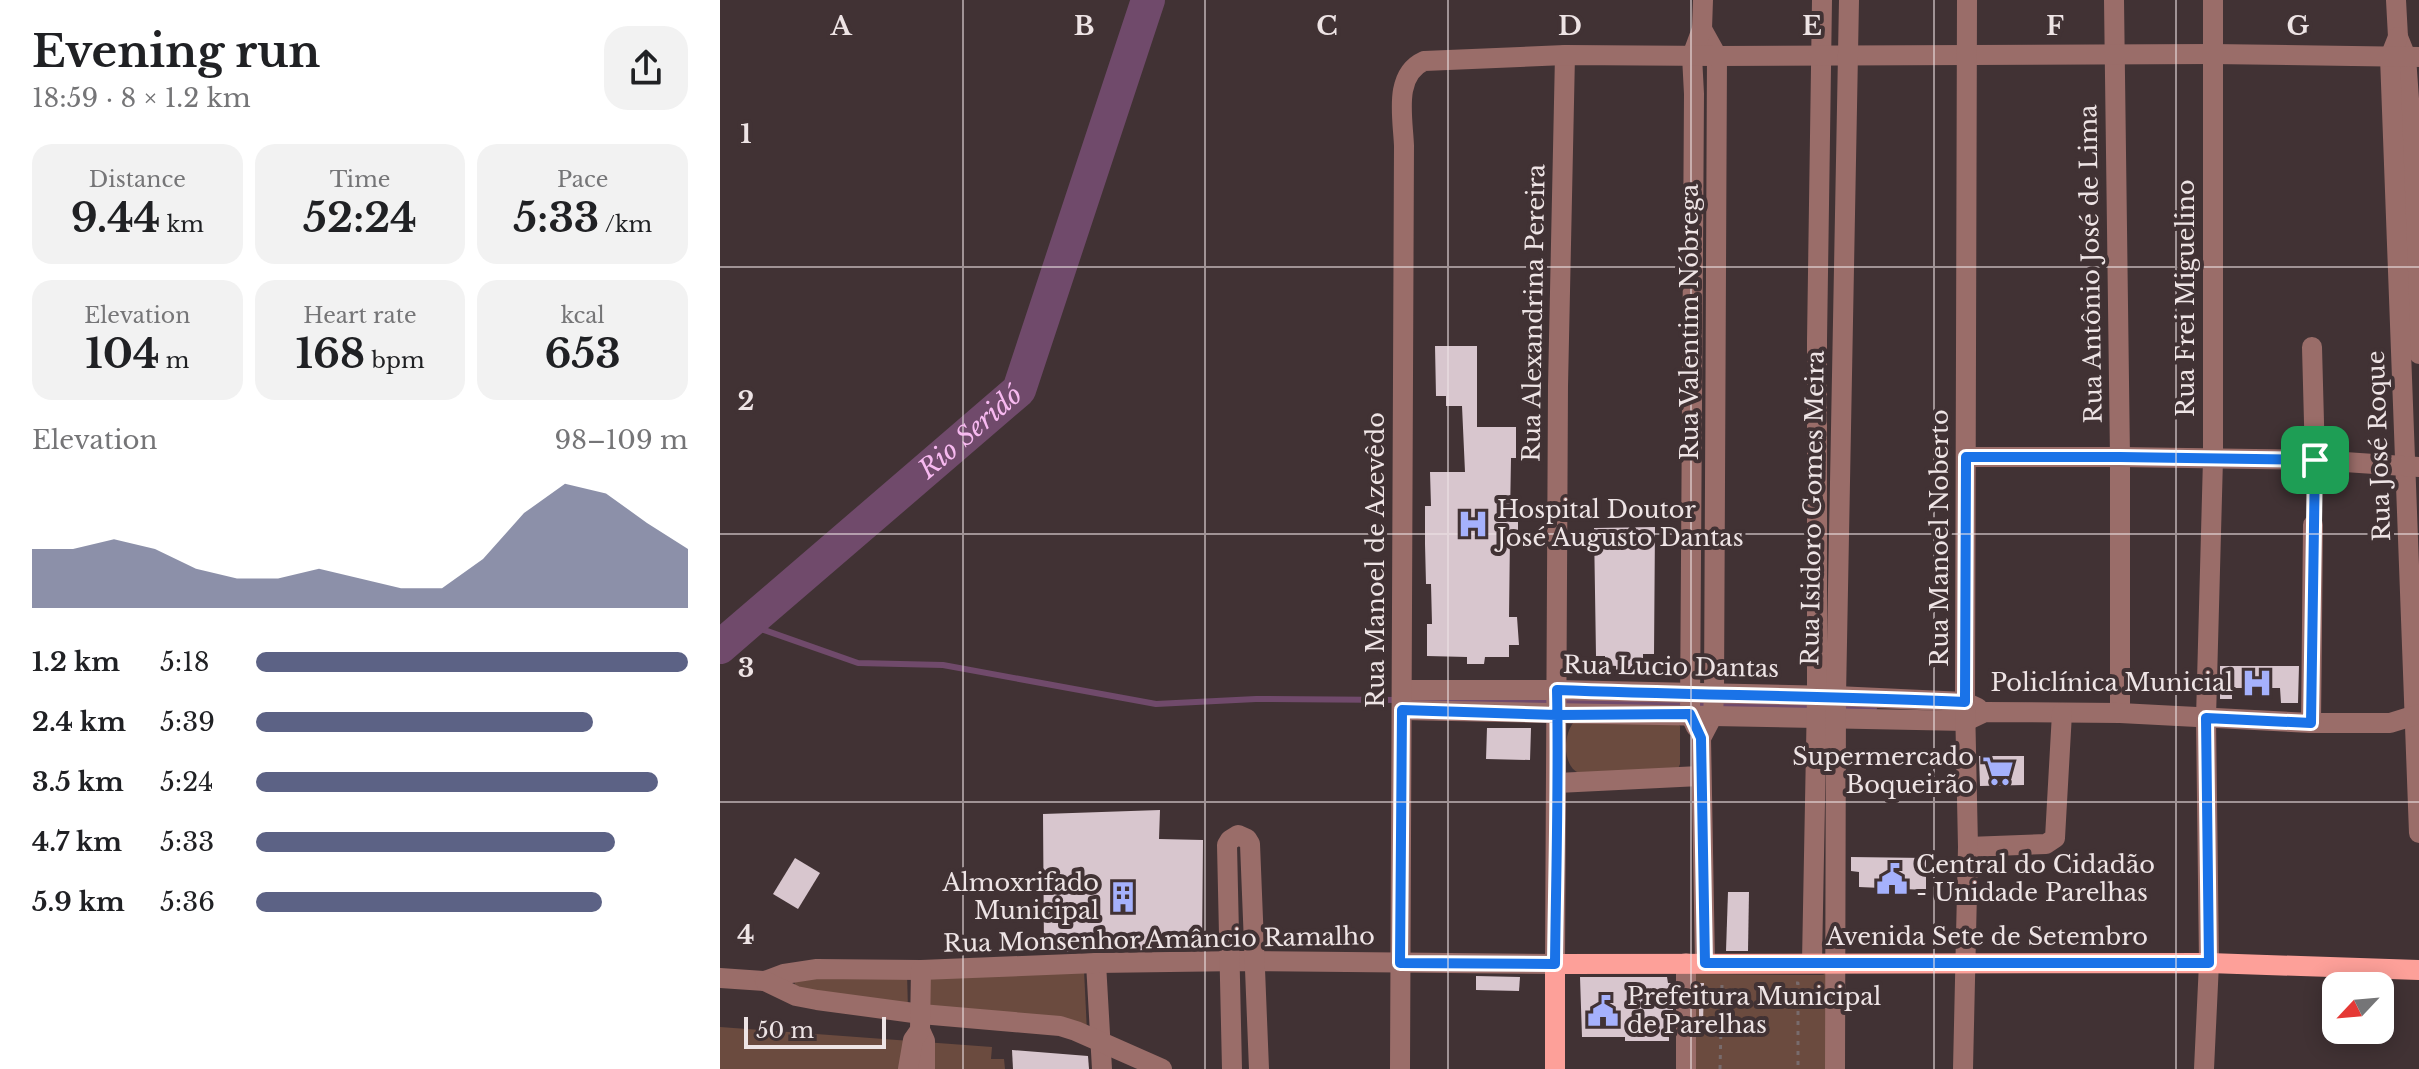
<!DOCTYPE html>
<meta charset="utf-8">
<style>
body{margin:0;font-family:"Libre Baskerville",serif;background:#f2f2f2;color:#202124;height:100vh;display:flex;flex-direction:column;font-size:30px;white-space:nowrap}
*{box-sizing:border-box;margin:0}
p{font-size:26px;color:#757577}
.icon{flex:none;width:44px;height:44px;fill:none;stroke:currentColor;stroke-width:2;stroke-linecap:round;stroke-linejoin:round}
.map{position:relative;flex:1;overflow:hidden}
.sheet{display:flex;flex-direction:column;background:#fff;width:720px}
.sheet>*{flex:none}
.needle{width:52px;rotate:244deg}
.buttons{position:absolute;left:1602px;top:972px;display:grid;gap:16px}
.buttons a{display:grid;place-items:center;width:72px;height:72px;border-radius:16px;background:#fff;box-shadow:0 4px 20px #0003;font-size:40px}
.scale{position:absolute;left:24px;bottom:20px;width:142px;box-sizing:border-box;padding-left:8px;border:4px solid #eee4e5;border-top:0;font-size:22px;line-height:28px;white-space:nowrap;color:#eee4e5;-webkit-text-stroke:6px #413234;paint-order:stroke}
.pin{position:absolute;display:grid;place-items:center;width:68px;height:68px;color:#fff;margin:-34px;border-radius:16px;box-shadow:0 4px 12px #0006}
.round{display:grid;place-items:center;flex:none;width:84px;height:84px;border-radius:24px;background:#f2f2f2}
.headline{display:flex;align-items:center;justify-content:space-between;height:136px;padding:0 32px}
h1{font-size:44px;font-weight:700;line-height:60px}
.metrics{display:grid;grid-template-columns:repeat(3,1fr);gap:12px;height:136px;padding:8px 32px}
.metrics div{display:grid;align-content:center;border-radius:20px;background:#f2f2f2;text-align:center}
.metrics b{font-size:40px;font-weight:700}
.metrics small{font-size:22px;font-weight:400}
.metrics p{font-size:22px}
.chart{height:224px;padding:16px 32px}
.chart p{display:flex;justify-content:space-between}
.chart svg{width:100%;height:144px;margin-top:8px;fill:#5c6285;opacity:.7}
ul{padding:0 32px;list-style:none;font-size:26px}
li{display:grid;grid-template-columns:128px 96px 1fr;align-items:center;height:60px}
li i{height:20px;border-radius:10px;background:#5c6285}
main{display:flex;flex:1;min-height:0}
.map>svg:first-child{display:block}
.green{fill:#6b4b3f}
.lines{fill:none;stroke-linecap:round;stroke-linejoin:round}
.stream{stroke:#704a6b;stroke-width:6}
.river{stroke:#704a6b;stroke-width:34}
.building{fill:#d8c6ce}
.path{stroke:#786b6c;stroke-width:3;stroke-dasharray:4 6;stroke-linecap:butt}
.minor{stroke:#9a6d69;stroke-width:20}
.major{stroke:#fda099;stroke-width:20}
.route-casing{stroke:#fff;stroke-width:16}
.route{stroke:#1a73e8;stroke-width:10}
.grid{fill:none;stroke:#eee4e5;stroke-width:2;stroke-opacity:0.55}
.labels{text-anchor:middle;stroke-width:8;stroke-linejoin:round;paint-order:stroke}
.street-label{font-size:24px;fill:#eee4e5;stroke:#413234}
.poi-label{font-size:24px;fill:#eee4e5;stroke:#413234;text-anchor:start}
.water-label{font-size:26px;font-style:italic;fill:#f7b9f0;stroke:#413234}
.grid-label{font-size:26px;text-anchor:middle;font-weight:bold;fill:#eee4e5;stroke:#413234;stroke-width:8;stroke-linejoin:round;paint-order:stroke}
</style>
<main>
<section class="sheet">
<div class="headline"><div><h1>Evening run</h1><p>18:59 · 8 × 1.2 km</p></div><a class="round"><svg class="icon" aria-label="share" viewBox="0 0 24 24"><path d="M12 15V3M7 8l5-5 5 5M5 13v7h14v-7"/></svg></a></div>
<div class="metrics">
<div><p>Distance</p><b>9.44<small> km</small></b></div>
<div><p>Time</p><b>52:24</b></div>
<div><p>Pace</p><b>5:33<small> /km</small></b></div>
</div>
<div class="metrics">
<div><p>Elevation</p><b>104<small> m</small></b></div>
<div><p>Heart rate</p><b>168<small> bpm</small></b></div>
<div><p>kcal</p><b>653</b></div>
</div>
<div class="chart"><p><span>Elevation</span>98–109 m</p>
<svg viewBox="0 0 160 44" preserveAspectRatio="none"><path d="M0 44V26L10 26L20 23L30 26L40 32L50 35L60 35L70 32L80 35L90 38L100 38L110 29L120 15L130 6L140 9L150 18L160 26V44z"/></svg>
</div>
<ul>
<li><b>1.2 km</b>5:18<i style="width:100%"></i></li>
<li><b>2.4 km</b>5:39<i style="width:78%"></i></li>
<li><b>3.5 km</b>5:24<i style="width:93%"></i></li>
<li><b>4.7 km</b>5:33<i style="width:83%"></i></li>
<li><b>5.9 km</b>5:36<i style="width:80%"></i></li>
</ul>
</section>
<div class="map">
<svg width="1699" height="1069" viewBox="0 0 1699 1069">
<rect width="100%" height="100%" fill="#413234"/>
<g class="green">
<path d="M956,721L960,726V764L958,769L859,773C842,766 843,734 854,722Z"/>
<polygon points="1118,965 1119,1069 958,1069 972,974 1103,975"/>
<polygon points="364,970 367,1032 208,1012 208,974"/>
<polygon points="187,973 188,1010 75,987 74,976"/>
<polygon points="0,1027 272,1047 271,1059 284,1059 285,1069 0,1069"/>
</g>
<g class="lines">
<g class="stream">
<polyline points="27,624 138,663 223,665 436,704 536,699 678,700"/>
<polyline points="690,700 1094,707"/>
<polyline points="1121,707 1154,708"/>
</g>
<path class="river" id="s1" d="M0,647L299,390L428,0"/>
</g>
<g class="building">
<polygon points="715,346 757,346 757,427 796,427 796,458 791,458 790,516 798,516 798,535 790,535 789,617 797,617 799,645 789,645 789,657 765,657 764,664 747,664 747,657 707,656 707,624 712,624 711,584 706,584 705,544 705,506 711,506 710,472 745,472 742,406 726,406 726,396 716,396"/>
<polygon points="935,527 934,654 923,654 923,664 912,665 912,670 896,670 896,666 885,665 885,656 876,656 874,528"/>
<polygon points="1500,666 1579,666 1578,703 1561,703 1560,688 1512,688 1512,699 1500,699"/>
<polygon points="767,728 811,728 810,760 766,759"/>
<polygon points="1259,756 1304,756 1304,785 1260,786"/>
<polygon points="440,810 439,839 483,840 482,949 324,952 323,814"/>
<polygon points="1131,857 1206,858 1206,890 1139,887 1139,872 1131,871"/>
<polygon points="75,858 100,873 78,909 53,894"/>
<polygon points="1008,892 1029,892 1028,951 1006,951"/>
<polygon points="756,976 800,977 799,991 756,990"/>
<polygon points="860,977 947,977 948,983 953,983 953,1024 949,1024 949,1041 905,1041 905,1037 862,1037"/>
<polygon points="979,983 984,983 983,1025 979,1025"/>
<polygon points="292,1050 368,1056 369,1069 293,1069"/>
</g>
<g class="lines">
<g class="path">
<polyline points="1594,505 1594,481"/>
<polyline points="1076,983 1078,983 1078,1069"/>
<polyline points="1000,1069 1002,984 1005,984"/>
</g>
<g class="minor">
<polyline points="1394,0 1400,457 1400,713"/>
<polyline points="1676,0 1678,37 1686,57 1689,99 1699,354"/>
<polyline points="982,29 997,56 994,695 993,715 981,738 985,963"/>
<polyline points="1678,37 1670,57 1699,833"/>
<polyline points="1592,347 1595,460"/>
<polyline points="1246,457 1400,457 1595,460 1699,467"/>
<polyline points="682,690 837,690 1116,696 1245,702 1258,708"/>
<polyline points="682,710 1246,721 1265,712 1400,713 1591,723 1670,723 1699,714"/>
<polyline points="1591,723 1593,525"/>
<polyline points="976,727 970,714 974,94 972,56 982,29 983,0"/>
<polyline points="837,783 980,776"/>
<polyline points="1248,847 1326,844 1335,838 1342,713"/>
<polyline points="1092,962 1097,696 1097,341 1102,0"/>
<polyline points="376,963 382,1069"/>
<polyline points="966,963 966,1069"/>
<polyline points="0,978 45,981 64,974 97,969 201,970 376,963 523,961 835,964 838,386 845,55"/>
<polyline points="45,981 76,996 97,1000 201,1014 340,1026 356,1031 442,1069"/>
<polyline points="200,1030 205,1041 205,1069"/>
<polyline points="188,1069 193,1040 200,1030 201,970"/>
<polyline points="512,1069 507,845 510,840 518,835 527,839 530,844 539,1069"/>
<path d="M680,1069L684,146C683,118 673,75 704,61L845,55L997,56L1492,54L1699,57"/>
<polyline points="1115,1069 1116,696 1129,0"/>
<polyline points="1243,1069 1248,847 1245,702 1247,0"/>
<polyline points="1484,1069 1489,963 1486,718 1493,459 1493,0"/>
</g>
<polyline class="major" points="835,1069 835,964 1489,963 1699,970"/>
</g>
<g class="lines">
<defs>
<path id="route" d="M1595,460L1400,457H1246L1245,702C1109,696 973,695 837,690C839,781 836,873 835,964L680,963L682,710L837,715L970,714L981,738L985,963H1489L1486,718L1591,723L1595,460"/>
</defs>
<use href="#route" class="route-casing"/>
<use href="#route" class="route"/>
</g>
<path class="grid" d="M243,0V1069M485,0V1069M728,0V1069M971,0V1069M1214,0V1069M1456,0V1069M0,267H1699M0,534H1699M0,802H1699"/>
<defs>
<symbol id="hospital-bare" viewBox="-9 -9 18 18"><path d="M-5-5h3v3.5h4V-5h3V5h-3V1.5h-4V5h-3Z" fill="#a5b1fc" stroke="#413234" stroke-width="2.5" paint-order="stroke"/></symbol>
<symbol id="supermarket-bare" viewBox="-9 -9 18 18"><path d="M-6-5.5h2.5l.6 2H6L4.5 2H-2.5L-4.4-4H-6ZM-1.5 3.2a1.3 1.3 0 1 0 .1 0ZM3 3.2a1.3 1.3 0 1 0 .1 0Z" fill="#a5b1fc" stroke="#413234" stroke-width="2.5" paint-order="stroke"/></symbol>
<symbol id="civic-bare" viewBox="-9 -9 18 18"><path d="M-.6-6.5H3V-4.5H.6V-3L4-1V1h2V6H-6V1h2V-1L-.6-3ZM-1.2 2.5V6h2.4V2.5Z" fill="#a5b1fc" stroke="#413234" stroke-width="2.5" paint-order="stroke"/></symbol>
<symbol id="building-bare" viewBox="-9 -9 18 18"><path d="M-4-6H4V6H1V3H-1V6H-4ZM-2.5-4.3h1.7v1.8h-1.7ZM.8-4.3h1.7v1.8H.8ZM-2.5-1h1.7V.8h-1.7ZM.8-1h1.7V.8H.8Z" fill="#a5b1fc" stroke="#413234" stroke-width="2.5" paint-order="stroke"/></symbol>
</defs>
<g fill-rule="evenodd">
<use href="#hospital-bare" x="731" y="502" width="44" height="44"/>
<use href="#hospital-bare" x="1515" y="661" width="44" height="44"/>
<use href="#supermarket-bare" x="1256" y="749" width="44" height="44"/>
<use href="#civic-bare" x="1150" y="857" width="44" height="44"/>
<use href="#building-bare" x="381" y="875" width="44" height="44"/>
<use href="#civic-bare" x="861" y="989" width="44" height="44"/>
</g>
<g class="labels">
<g class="street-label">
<text transform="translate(1371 264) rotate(-91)" y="8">Rua Antônio José de Lima</text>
<text transform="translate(1466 298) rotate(-90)" y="8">Rua Frei Miguelino</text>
<text transform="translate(814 313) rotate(-89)" y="8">Rua Alexandrina Pereira</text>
<text transform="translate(970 322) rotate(-90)" y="8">Rua Valentim Nóbrega</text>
<text transform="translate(1659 446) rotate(-92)" y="8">Rua José Roque</text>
<text transform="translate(1093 508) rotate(-89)" y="8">Rua Isidoro Gomes Meira</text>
<text transform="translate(1220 538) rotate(-90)" y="8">Rua Manoel Noberto</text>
<text transform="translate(656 560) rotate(-90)" y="8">Rua Manoel de Azevêdo</text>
<text transform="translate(951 667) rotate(1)" y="8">Rua Lucio Dantas</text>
<text x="1267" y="945">Avenida Sete de Setembro</text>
<text transform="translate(439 940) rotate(-1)" y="8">Rua Monsenhor Amâncio Ramalho</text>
</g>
<g class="poi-label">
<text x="777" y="518">Hospital Doutor<tspan x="777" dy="28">José Augusto Dantas</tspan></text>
<text x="1513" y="691" text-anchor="end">Policlínica Municial</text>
<text x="1254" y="765" text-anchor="end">Supermercado<tspan x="1254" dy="28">Boqueirão</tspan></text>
<text x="1196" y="873">Central do Cidadão<tspan x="1196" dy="28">- Unidade Parelhas</tspan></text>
<text x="379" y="891" text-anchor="end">Almoxrifado<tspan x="379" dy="28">Municipal</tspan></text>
<text x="907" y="1005">Prefeitura Municipal<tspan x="907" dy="28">de Parelhas</tspan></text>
</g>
<g class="water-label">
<text dy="9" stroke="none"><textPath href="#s1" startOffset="330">Rio Seridó</textPath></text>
</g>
</g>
<g class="grid-label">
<text x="121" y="35">A</text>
<text x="364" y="35">B</text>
<text x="607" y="35">C</text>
<text x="850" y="35">D</text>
<text x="1092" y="35">E</text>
<text x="1335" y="35">F</text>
<text x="1578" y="35">G</text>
<text x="26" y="143">1</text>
<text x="26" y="410">2</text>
<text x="26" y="677">3</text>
<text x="26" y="944">4</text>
</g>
</svg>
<div class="buttons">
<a><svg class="needle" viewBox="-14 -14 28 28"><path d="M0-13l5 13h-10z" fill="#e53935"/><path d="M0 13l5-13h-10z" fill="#757577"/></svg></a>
</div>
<div class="scale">50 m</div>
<div class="pin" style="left:1595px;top:460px;background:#1e9e55"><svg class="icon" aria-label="arrive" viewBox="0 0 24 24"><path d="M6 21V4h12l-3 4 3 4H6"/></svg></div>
</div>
</main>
